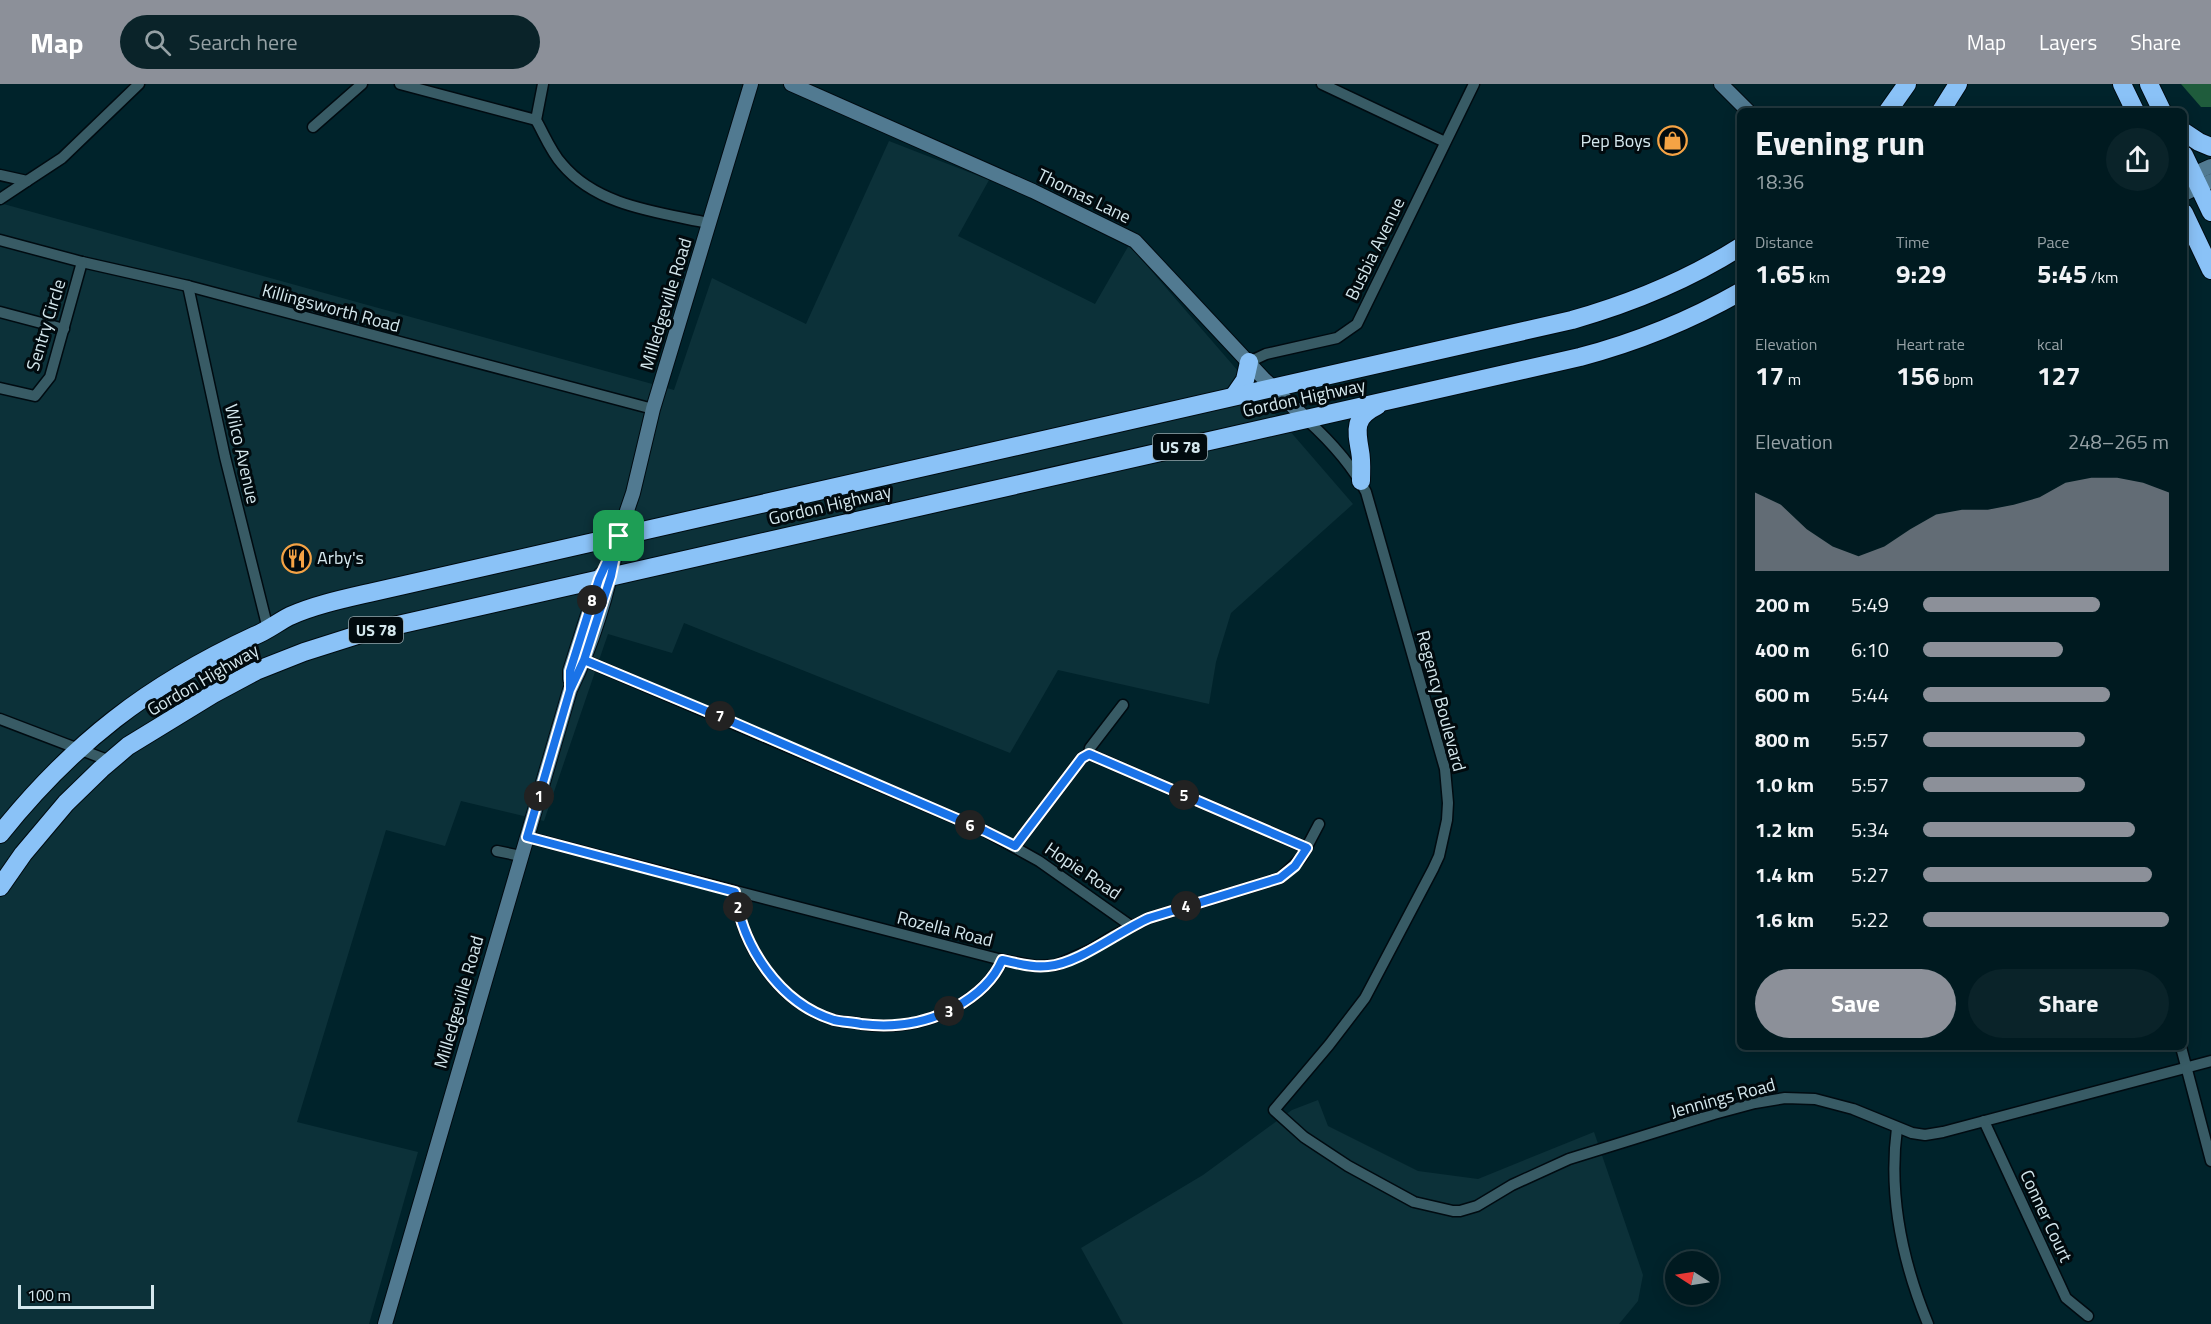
<!DOCTYPE html>
<meta charset="utf-8">
<style>
body{margin:0;font-family:"Titillium Web",sans-serif;background:#0a2329;color:#f1f3f6;height:100vh;display:flex;flex-direction:column;font-size:22px;white-space:nowrap}
*{box-sizing:border-box;margin:0}
p{font-size:20px;color:#95a1a5}
.icon{flex:none;width:33px;height:33px;fill:none;stroke:currentColor;stroke-width:2;stroke-linecap:round;stroke-linejoin:round}
.map{position:relative;flex:1;overflow:hidden}
.side{position:absolute;left:1737px;top:24px;width:450px;height:942px;display:flex;flex-direction:column;background:#001a20;border-radius:9px;box-shadow:0 3px 15px #0003,0 0 0 2px #22383e}
.side>*{flex:none}
.needle{width:39px;rotate:282deg}
.buttons{position:absolute;left:1665px;top:1167px;display:grid;gap:12px}
.buttons a{display:grid;place-items:center;width:54px;height:54px;border-radius:50%;background:#001a20;box-shadow:0 3px 15px #0003,0 0 0 2px #22383e;font-size:30px}
.scale{position:absolute;left:18px;bottom:15px;width:136px;box-sizing:border-box;padding-left:6px;border:3px solid #d4e7ed;border-top:0;font-size:16px;line-height:21px;white-space:nowrap;color:#d4e7ed;-webkit-text-stroke:4px #010a0e;paint-order:stroke}
.pin{position:absolute;display:grid;place-items:center;width:51px;height:51px;color:#fff;margin:-26px;border-radius:12px;box-shadow:0 3px 9px #0006}
.km{position:absolute;width:30px;height:30px;margin:-15px;border-radius:50%;background:#222;color:#fff;font-size:16px;line-height:30px;text-align:center}
.round{display:grid;place-items:center;flex:none;width:63px;height:63px;border-radius:32px;background:#0a2329}
.head{display:flex;align-items:center;justify-content:space-between;height:102px;padding:0 18px}
h1{font-size:33px;font-weight:700;line-height:45px}
.stats{display:grid;grid-template-columns:repeat(3,1fr);gap:9px;height:102px;padding:6px 18px}
.stats div{display:grid;align-content:center}
.stats b{font-size:26px;font-weight:700}
.stats small{font-size:16px;font-weight:400}
.stats p{font-size:16px}
.chart{height:168px;padding:12px 18px}
.chart p{display:flex;justify-content:space-between}
.chart svg{width:100%;height:108px;margin-top:6px;fill:#8c9099;opacity:.7}
.action{display:flex;gap:12px;margin-top:auto;padding:12px 18px}
.action a{flex:1;height:69px;border-radius:36px;background:#8c9099;color:#fff;font-size:24px;font-weight:700;line-height:69px;text-align:center}
.action a+a{background:#0a2329;color:#f1f3f6}
ul{padding:0 18px;list-style:none;font-size:20px}
li{display:grid;grid-template-columns:96px 72px 1fr;align-items:center;height:45px}
li i{height:15px;border-radius:8px;background:#8c9099}
header{display:flex;align-items:center;gap:36px;box-sizing:border-box;height:84px;padding:0 30px;background:#8c9099;color:#fff}
header strong{font-size:28px}
nav{display:flex;gap:33px;margin-inline-start:auto;font-size:21px}
.search{width:420px;height:54px;background:#0a2329;display:flex;align-items:center;gap:15px;box-sizing:border-box;padding:0 21px;border-radius:33px;color:#95a1a5;font-size:22px}
.map>svg:first-child{display:block}
.built{fill:#0c3139}
.forest{fill:#1f5c3c}
.lines{fill:none;stroke-linecap:round;stroke-linejoin:round}
.street-casing{stroke:#000b11;stroke-width:13}
.secondary-casing{stroke:#000b11;stroke-width:16}
.highway-casing{stroke:#000b11;stroke-width:20}
.street{stroke:#385b65;stroke-width:10}
.secondary{stroke:#517a91;stroke-width:14}
.highway{stroke:#8ac2f7;stroke-width:18}
.route-casing{stroke:#fff;stroke-width:12}
.route{stroke:#1a73e8;stroke-width:8}
.labels{text-anchor:middle;stroke-width:6;stroke-linejoin:round;paint-order:stroke}
.shield{fill:#010a0e;stroke:#95a5aa;stroke-width:1.5}
.shield-label{font-size:16px;font-weight:bold;fill:#d4e7ed}
.poi-label{font-size:18px;fill:#d4e7ed;stroke:#010a0e;text-anchor:end}
.street-label{font-size:18px;fill:#d4e7ed;stroke:#010a0e}
</style>
<header>
<strong>Map</strong>
<div class="search"><svg class="icon" aria-label="search" viewBox="0 0 24 24"><circle cx="10" cy="10" r="6"/><path d="M15 15l6 6"/></svg>Search here</div>
<nav><a>Map</a><a>Layers</a><a>Share</a></nav>
</header>
<div class="map">
<svg width="2211" height="1240" viewBox="0 0 2211 1240">
<rect width="100%" height="100%" fill="#00232b"/>
<g class="built">
<polygon points="889,57 989,96 958,152 1095,220 1129,161 1353,420 1231,529 1216,578 1209,620 1058,586 1010,669 684,539 672,569 608,550 544,737 461,717 445,762 386,746 297,1038 418,1068 369,1240 0,1240 0,119 674,306 712,194 806,240"/>
<polygon points="1318,1016 1328,1042 1418,1087 1478,1095 1594,1048 1643,1191 1638,1217 1619,1240 1123,1240 1081,1164 1203,1091 1292,1026"/>
</g>
<polygon class="forest" points="2181,0 2211,0 2211,23 2201,23"/>
<g class="lines">
<defs>
<g id="street">
<polyline points="400,0 536,36"/>
<path d="M543,0L536,36C544,50 551,68 562,80C597,122 657,128 708,139"/>
<polyline points="1322,0 1445,58"/>
<polyline points="313,43 362,0"/>
<polyline points="0,91 27,97 62,74 139,0"/>
<polyline points="0,115 27,97"/>
<polyline points="0,156 82,178 188,202 653,325"/>
<polyline points="188,202 225,373 268,545"/>
<polyline points="0,228 64,245"/>
<polyline points="1249,278 1266,270 1337,254 1357,240 1474,0"/>
<polyline points="0,304 35,312 50,293 82,178"/>
<path d="M1307,336C1329,356 1352,381 1366,408L1445,685L1448,719L1447,736L1439,772L1433,785L1365,914L1329,961L1274,1026L1304,1053L1348,1082L1414,1118L1453,1127H1460L1477,1122L1512,1101L1569,1075L1714,1030L1755,1019L1785,1014L1815,1015L1853,1025L1912,1049L1925,1051L1943,1048L2211,977"/>
<polyline points="584,576 985,747 1039,777 1131,842"/>
<polyline points="0,635 110,677"/>
<polyline points="1089,670 1090,664 1123,621"/>
<polyline points="527,753 1002,876 1036,882 1056,881 1090,866 1113,852 1149,834 1280,794 1301,774 1319,740"/>
<polyline points="1015,762 1082,674 1089,670 1307,764"/>
<polyline points="497,767 521,772"/>
<path d="M735,808C742,863 779,919 834,936C842,938 852,938 861,940C894,945 925,940 954,924C974,913 993,898 1002,876"/>
<polyline points="2181,963 2211,1077"/>
<polyline points="1984,1037 2066,1214 2088,1232"/>
<path d="M1897,1044C1888,1112 1902,1177 1928,1240"/>
</g>
<g id="secondary">
<polyline points="791,0 1033,107 1135,157 1263,294 1307,336"/>
<polyline points="1721,0 1748,27"/>
<polyline points="2184,94 2211,82"/>
<polyline points="2184,110 2211,97"/>
<polyline points="616,459 633,409 653,325 751,0"/>
<polyline points="570,595 570,587 601,490"/>
<path d="M385,1240L570,606C594,557 609,505 619,451"/>
</g>
<g id="highway">
<polyline points="2122,0 2135,27"/>
<polyline points="2149,0 2162,27"/>
<polyline points="1888,27 1907,0"/>
<polyline points="1941,27 1958,0"/>
<polyline points="2184,48 2199,58 2211,63"/>
<polyline points="2184,71 2211,128"/>
<polyline points="2184,129 2211,186"/>
<polyline points="1234,312 1245,296 1249,278"/>
<path d="M1361,397C1361,388 1362,377 1360,367C1356,345 1354,333 1377,322"/>
<path d="M0,750C73,659 148,601 254,552C267,547 278,538 290,532C315,521 343,515 369,509L1572,236C1632,219 1688,196 1740,163"/>
<path d="M0,803L23,770L66,719L101,685L128,662L213,610L256,587L304,568L367,548L1580,273C1637,258 1689,237 1740,208"/>
</g>
</defs>
<use href="#street" class="street-casing"/>
<use href="#secondary" class="secondary-casing"/>
<use href="#highway" class="highway-casing"/>
<use href="#street" class="street"/>
<use href="#secondary" class="secondary"/>
<use href="#highway" class="highway"/>
</g>
<g class="lines">
<defs>
<path id="route" d="M619,452L611,492L584,576L570,606L527,753L735,808C742,862 779,919 834,936C842,938 852,938 861,940C894,944 925,940 954,924C974,913 993,898 1002,876C1017,879 1032,884 1048,882C1078,880 1119,847 1149,834L1280,794L1295,782L1307,764L1089,670L1082,674L1015,762L985,747L730,637L584,576L570,606V587L599,495L619,452"/>
</defs>
<use href="#route" class="route-casing"/>
<use href="#route" class="route"/>
</g>
<defs>
<symbol id="shop-ring" viewBox="-11 -11 22 22"><circle r="9.5" fill="#010a0e" stroke="#f5a345" stroke-width="1.5"/><path d="M-5-2.5h2.3a2.7 3.5 0 0 1 5.4 0H5L5.5 6h-11ZM-1.5-2.5h3a1.5 2.3 0 0 0-3 0Z" fill="#f5a345"/></symbol>
<symbol id="restaurant-ring" viewBox="-11 -11 22 22"><circle r="9.5" fill="#010a0e" stroke="#f5a345" stroke-width="1.5"/><path d="M-5-6h1v4h1v-4h1v4h1v-4h1v5L-1.5 .5V6h-2V.5L-5-1ZM5-6V6H3V1.5H1.5Q1.5-4 5-6Z" fill="#f5a345"/></symbol>
</defs>
<g fill-rule="evenodd">
<use href="#shop-ring" x="1656" y="40" width="33" height="33"/>
<use href="#restaurant-ring" x="280" y="458" width="33" height="33"/>
</g>
<g class="labels">
<g class="shield">
<rect x="1153" y="350" width="54" height="26" rx="4.5"/>
<rect x="349" y="533" width="54" height="26" rx="4.5"/>
</g>
<g class="shield-label">
<text x="1180" y="369">US 78</text>
<text x="376" y="552">US 78</text>
</g>
<g class="poi-label">
<text x="1651" y="63">Pep Boys</text>
<text x="317" y="480" text-anchor="start">Arby's</text>
</g>
<g class="street-label">
<text transform="translate(1084 112) rotate(26)" y="6">Thomas Lane</text>
<text transform="translate(1375 165) rotate(-64)" y="6">Busbia Avenue</text>
<text transform="translate(666 220) rotate(-73)" y="6">Milledgeville Road</text>
<text transform="translate(331 224) rotate(15)" y="6">Killingsworth Road</text>
<text transform="translate(46 241) rotate(-73)" y="6">Sentry Circle</text>
<text transform="translate(1304 314) rotate(-12)" y="6">Gordon Highway</text>
<text transform="translate(242 370) rotate(77)" y="6">Wilco Avenue</text>
<text transform="translate(830 421) rotate(-13)" y="6">Gordon Highway</text>
<text transform="translate(203 596) rotate(-30)" y="6">Gordon Highway</text>
<text transform="translate(1441 617) rotate(75)" y="6">Regency Boulevard</text>
<text transform="translate(1083 787) rotate(34)" y="6">Hopie Road</text>
<text transform="translate(945 845) rotate(14)" y="6">Rozella Road</text>
<text transform="translate(459 918) rotate(-74)" y="6">Milledgeville Road</text>
<text transform="translate(1723 1014) rotate(-15)" y="6">Jennings Road</text>
<text transform="translate(2046 1132) rotate(65)" y="6">Conner Court</text>
</g>
</g>
</svg>
<div class="buttons">
<a><svg class="needle" viewBox="-14 -14 28 28"><path d="M0-13l5 13h-10z" fill="#e53935"/><path d="M0 13l5-13h-10z" fill="#95a1a5"/></svg></a>
</div>
<div class="scale">100 m</div>
<div class="pin" style="left:619px;top:452px;background:#1e9e55"><svg class="icon" aria-label="arrive" viewBox="0 0 24 24"><path d="M6 21V4h12l-3 4 3 4H6"/></svg></div>
<b class="km" style="left:539px;top:712px">1</b>
<b class="km" style="left:738px;top:823px">2</b>
<b class="km" style="left:949px;top:927px">3</b>
<b class="km" style="left:1186px;top:822px">4</b>
<b class="km" style="left:1184px;top:711px">5</b>
<b class="km" style="left:970px;top:741px">6</b>
<b class="km" style="left:720px;top:632px">7</b>
<b class="km" style="left:592px;top:516px">8</b>
<section class="side">
<div class="head"><div><h1>Evening run</h1><p>18:36</p></div><a class="round"><svg class="icon" aria-label="share" viewBox="0 0 24 24"><path d="M12 15V3M7 8l5-5 5 5M5 13v7h14v-7"/></svg></a></div>
<div class="stats">
<div><p>Distance</p><b>1.65<small> km</small></b></div>
<div><p>Time</p><b>9:29</b></div>
<div><p>Pace</p><b>5:45<small> /km</small></b></div>
</div>
<div class="stats">
<div><p>Elevation</p><b>17<small> m</small></b></div>
<div><p>Heart rate</p><b>156<small> bpm</small></b></div>
<div><p>kcal</p><b>127</b></div>
</div>
<div class="chart"><p><span>Elevation</span>248–265 m</p>
<svg viewBox="0 0 160 44" preserveAspectRatio="none"><path d="M0 44V12L10 17L20 27L30 34L40 38L50 34L60 27L70 21L80 19L90 19L100 17L110 14L120 8L130 6L140 6L150 8L160 12V44z"/></svg>
</div>
<ul>
<li><b>200 m</b>5:49<i style="width:72%"></i></li>
<li><b>400 m</b>6:10<i style="width:57%"></i></li>
<li><b>600 m</b>5:44<i style="width:76%"></i></li>
<li><b>800 m</b>5:57<i style="width:66%"></i></li>
<li><b>1.0 km</b>5:57<i style="width:66%"></i></li>
<li><b>1.2 km</b>5:34<i style="width:86%"></i></li>
<li><b>1.4 km</b>5:27<i style="width:93%"></i></li>
<li><b>1.6 km</b>5:22<i style="width:100%"></i></li>
</ul>
<div class="action"><a>Save</a><a>Share</a></div>
</section>
</div>
